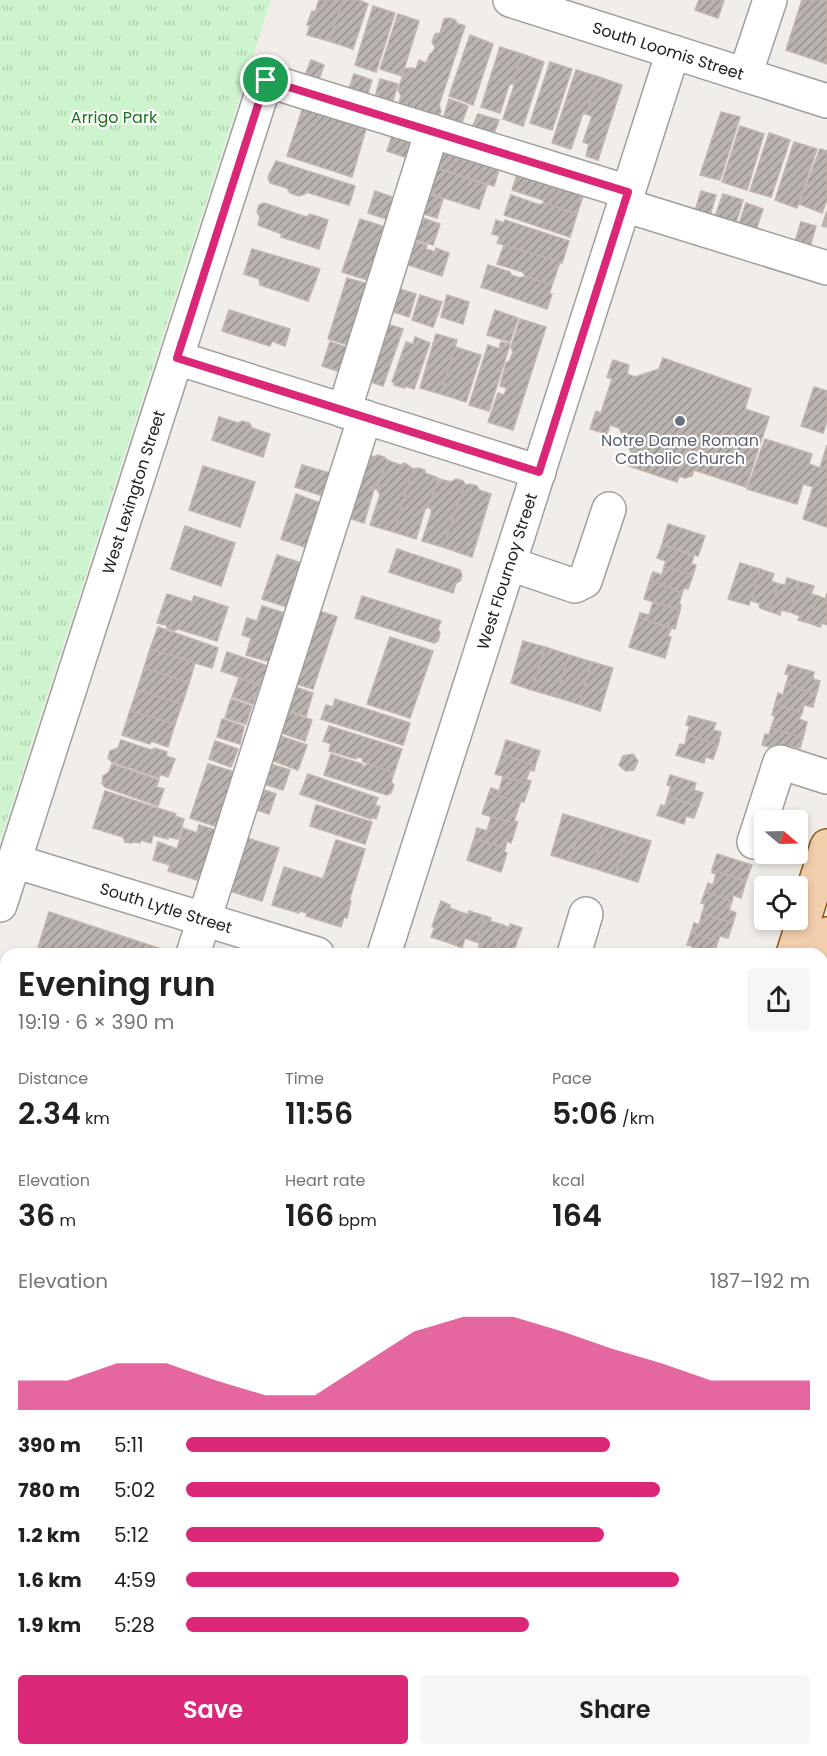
<!DOCTYPE html>
<meta charset="utf-8">
<style>
body{margin:0;font-family:Poppins,sans-serif;background:#f6f6f6;color:#202124;height:100vh;display:flex;flex-direction:column;font-size:22px;white-space:nowrap}
*{box-sizing:border-box;margin:0}
p{font-size:20px;color:#757577}
.icon{flex:none;width:33px;height:33px;fill:none;stroke:currentColor;stroke-width:2;stroke-linecap:round;stroke-linejoin:round}
.map{position:relative;flex:1;overflow:hidden}
.sheet{position:absolute;left:0px;top:948px;width:828px;height:808px;display:flex;flex-direction:column;background:#fff;border-radius:18px 18px 0 0;box-shadow:0 3px 9px #0003}
.sheet>*{flex:none}
.needle{width:39px;rotate:109deg}
.buttons{position:absolute;left:754px;top:810px;display:grid;gap:12px}
.buttons a{display:grid;place-items:center;width:54px;height:54px;border-radius:6px;background:#fff;box-shadow:0 3px 9px #0003;font-size:30px}
.pin{position:absolute;display:grid;place-items:center;width:51px;height:51px;color:#fff;margin:-26px;border:3px solid #fff;border-radius:50%;box-shadow:0 2px 6px #0007}
.round{display:grid;place-items:center;flex:none;width:63px;height:63px;border-radius:6px;background:#f6f6f6}
.overview{display:flex;align-items:center;justify-content:space-between;height:102px;padding:0 18px}
h1{font-size:33px;font-weight:600;line-height:45px}
.metrics{display:grid;grid-template-columns:repeat(3,1fr);gap:9px;height:102px;padding:6px 18px}
.metrics div{display:grid;align-content:center}
.metrics b{font-size:30px;font-weight:600}
.metrics small{font-size:16px;font-weight:400}
.metrics p{font-size:16px}
.chart{height:168px;padding:12px 18px}
.chart p{display:flex;justify-content:space-between}
.chart svg{width:100%;height:108px;margin-top:6px;fill:#db2777;opacity:.7}
.button{display:flex;gap:12px;margin-top:auto;padding:12px 18px}
.button a{flex:1;height:69px;border-radius:6px;background:#db2777;color:#fff;font-size:24px;font-weight:600;line-height:69px;text-align:center}
.button a+a{background:#f6f6f6;color:#202124}
ul{padding:0 18px;list-style:none;font-size:20px}
li{display:grid;grid-template-columns:96px 72px 1fr;align-items:center;height:45px}
li i{height:15px;border-radius:8px;background:#db2777}
.map>svg:first-child{display:block}
.park{fill:url(#park-tufts)}
.building{fill:url(#building-hatch);stroke:#c1b4ad;stroke-width:1.5}
.lines{fill:none;stroke-linecap:round;stroke-linejoin:round}
.minor-casing{stroke:#9f9f9f;stroke-width:36}
.major-casing{stroke:#8d5a12;stroke-width:36}
.minor{stroke:#fff;stroke-width:33}
.major{stroke:#f2cead;stroke-width:33}
.route-casing{stroke:#fff;stroke-width:12}
.route{stroke:#db2777;stroke-width:8}
.worship-dot{fill:#6b7280;stroke:#fff;stroke-width:2}
.labels{text-anchor:middle;stroke-width:4.5;stroke-linejoin:round;paint-order:stroke}
.street-label{font-size:16px;fill:#222;stroke:#fff}
.park-label{font-size:16px;fill:#1a761a;stroke:#fff}
.worship-label{font-size:16px;fill:#5b616d;stroke:#fff}
</style>
<div class="map">
<svg width="827" height="1756" viewBox="0 0 827 1756">
<defs>
<pattern id="park-tufts" width="24" height="20" patternUnits="userSpaceOnUse" patternTransform="scale(1.5)"><rect width="24" height="20" fill="#cdf4cd"/><path d="M3 7l-1-3M5 7V3M7 7l1-3M15 17l-1-3M17 17v-4M19 17l1-3" fill="none" stroke="#b0d1b0"/></pattern>
<pattern id="building-hatch" width="6" height="6" patternUnits="userSpaceOnUse" patternTransform="scale(1.5)"><rect width="6" height="6" fill="#bab3af"/><path d="M-1 1l2-2M0 6l6-6M5 7l2-2" fill="none" stroke="#97918e"/></pattern>
</defs>
<rect width="100%" height="100%" fill="#f1eeea"/>
<polygon class="park" points="0,0 271,0 0,841"/>
<g class="building">
<polygon points="319,0 343,0 329,41 307,35 310,25 307,25 312,11 315,12"/>
<polygon points="343,0 359,0 368,4 353,49 329,41"/>
<polygon points="699,0 724,0 718,18 695,10"/>
<polygon points="802,0 827,0 827,64 786,50"/>
<polygon points="373,6 395,13 376,72 355,65"/>
<polygon points="398,14 419,21 402,76 380,69"/>
<polygon points="449,18 456,20 456,23 465,26 439,105 441,111 439,116 435,119 398,107 401,96 398,90 405,69 411,68 416,69 419,60 426,63 430,54 433,52 435,47 432,42 435,34 440,33 444,19"/>
<polygon points="470,35 493,44 473,105 449,96"/>
<polygon points="500,47 522,54 513,83 509,85 500,113 481,107"/>
<polygon points="522,54 544,62 523,126 503,119 514,86 513,83"/>
<polygon points="311,60 324,65 318,82 304,78"/>
<polygon points="550,62 572,69 552,130 530,123"/>
<polygon points="576,70 599,77 586,114 583,113 571,149 552,143"/>
<polygon points="354,74 372,80 366,100 347,94"/>
<polygon points="599,77 622,85 598,160 586,156 589,144 583,142 592,116 586,114"/>
<polygon points="380,79 398,84 391,107 374,101"/>
<polygon points="449,99 468,106 460,128 442,122"/>
<polygon points="305,101 368,122 352,177 287,156"/>
<polygon points="721,112 740,117 720,180 700,175"/>
<polygon points="478,114 499,120 492,139 470,132"/>
<polygon points="740,126 764,134 747,190 722,182"/>
<polygon points="394,129 418,139 411,159 387,151"/>
<polygon points="769,133 790,140 771,197 750,191"/>
<polygon points="794,142 817,149 797,208 775,200"/>
<polygon points="437,143 501,163 494,186 430,166"/>
<polygon points="820,149 827,151 827,200 822,213 799,204"/>
<polygon points="276,161 355,186 349,205 306,192 305,194 299,196 290,193 287,188 270,183 268,177"/>
<polygon points="430,166 487,185 479,209 422,191"/>
<polygon points="519,169 585,190 577,214 544,203 543,200 512,190"/>
<polygon points="375,191 395,198 387,219 368,213"/>
<polygon points="701,191 716,195 709,219 694,214"/>
<polygon points="424,193 443,199 437,218 418,212"/>
<polygon points="723,194 743,200 735,226 714,219"/>
<polygon points="511,195 540,205 544,203 577,214 570,237 504,215"/>
<polygon points="264,203 306,217 310,214 328,220 319,249 281,237 282,234 258,225 260,217 257,212 259,205"/>
<polygon points="746,203 763,209 755,233 738,227"/>
<polygon points="827,211 827,227 822,226"/>
<polygon points="417,216 440,224 433,245 410,238"/>
<polygon points="360,219 388,228 374,282 342,272"/>
<polygon points="496,220 504,223 505,220 569,241 562,263 497,243 500,236 492,234"/>
<polygon points="801,222 816,226 809,250 794,245"/>
<polygon points="413,241 427,245 426,249 435,252 436,248 449,253 442,276 406,264"/>
<polygon points="504,245 560,262 552,285 525,276 523,272 497,264"/>
<polygon points="252,249 320,269 308,301 260,285 259,279 244,274"/>
<polygon points="488,265 510,272 511,275 520,278 525,276 552,285 549,294 552,294 547,309 481,287"/>
<polygon points="347,278 371,285 351,346 328,339"/>
<polygon points="393,287 416,294 409,317 385,309"/>
<polygon points="420,295 442,302 433,327 412,320"/>
<polygon points="447,295 469,302 463,324 441,317"/>
<polygon points="229,310 290,329 285,346 272,341 270,346 222,331"/>
<polygon points="495,310 518,318 510,342 487,335"/>
<polygon points="520,319 546,327 513,430 488,422 498,393 504,395 507,388 500,386 506,363 510,360 513,352 511,347"/>
<polygon points="381,322 403,329 383,386 371,382 371,380 363,377"/>
<polygon points="436,334 457,340 441,394 420,388"/>
<polygon points="415,337 430,343 414,389 406,386 405,388 394,385 395,383 392,382 406,342 413,344"/>
<polygon points="330,342 352,349 344,373 322,366"/>
<polygon points="501,342 510,344 489,411 469,405 488,345 499,349"/>
<polygon points="455,347 481,355 466,402 441,394"/>
<polygon points="663,358 751,389 745,409 769,417 746,487 694,470 692,476 685,478 679,476 677,482 629,466 633,456 619,428 610,425 607,434 590,429 596,411 601,413 612,379 607,377 613,360 629,365 627,374 635,377 659,369"/>
<polygon points="814,387 827,391 827,421 823,433 801,426"/>
<polygon points="219,417 238,423 242,421 249,423 252,428 270,434 263,457 212,440"/>
<polygon points="765,439 812,454 809,464 820,468 827,445 827,527 803,519 813,487 803,484 797,504 747,489"/>
<polygon points="360,452 374,457 378,455 384,457 387,460 377,489 374,489 364,523 340,515"/>
<polygon points="387,460 400,465 405,463 413,469 394,532 370,525 380,495 377,489"/>
<polygon points="302,465 330,473 323,496 295,487"/>
<polygon points="203,466 255,482 240,527 189,510"/>
<polygon points="418,468 425,470 425,473 438,478 429,507 425,509 416,539 394,532 413,469"/>
<polygon points="439,479 451,482 456,479 463,481 465,484 443,547 422,541 432,511 429,507"/>
<polygon points="465,484 465,486 469,484 477,486 479,490 491,494 472,557 443,547"/>
<polygon points="296,494 320,503 305,547 281,539"/>
<polygon points="668,524 705,536 698,556 662,545"/>
<polygon points="185,526 235,543 221,586 171,569"/>
<polygon points="662,545 694,556 691,564 696,565 693,575 664,567 666,561 657,558"/>
<polygon points="397,549 460,570 462,576 460,581 456,583 453,593 389,572"/>
<polygon points="277,555 301,563 287,607 262,599"/>
<polygon points="740,563 760,569 752,601 750,600 749,605 728,599"/>
<polygon points="664,567 693,575 688,589 684,588 682,593 650,580 653,572 662,575"/>
<polygon points="760,569 774,574 771,581 779,584 769,611 760,608 759,603 752,601"/>
<polygon points="787,578 800,582 790,612 781,610 780,615 769,611 779,584 785,585"/>
<polygon points="650,580 682,593 679,604 681,605 680,610 644,599"/>
<polygon points="800,582 814,586 811,594 818,596 809,623 798,620 800,616 790,612"/>
<polygon points="827,593 827,625 822,623 820,627 809,623 818,596 825,599"/>
<polygon points="167,594 192,602 194,596 228,607 217,641 178,629 174,631 167,628 166,625 157,623"/>
<polygon points="362,596 441,621 438,629 440,633 438,641 434,643 355,618"/>
<polygon points="653,603 680,610 675,629 639,617 640,613 649,615"/>
<polygon points="262,606 285,613 270,662 246,655 251,638 242,635 247,618 257,621"/>
<polygon points="311,608 337,617 313,689 287,681"/>
<polygon points="639,617 671,629 668,636 671,637 665,658 629,647"/>
<polygon points="158,627 218,648 212,668 150,649"/>
<polygon points="390,637 433,651 410,718 367,704"/>
<polygon points="523,641 545,647 532,690 511,683"/>
<polygon points="545,647 569,655 556,697 532,690"/>
<polygon points="150,649 195,663 189,683 144,668"/>
<polygon points="227,652 268,666 262,685 221,671"/>
<polygon points="569,655 592,662 579,704 556,697"/>
<polygon points="592,662 613,668 600,711 579,704"/>
<polygon points="788,665 814,672 813,679 820,681 816,695 786,684 789,675 785,674"/>
<polygon points="144,668 189,683 182,704 137,690"/>
<polygon points="239,678 260,685 253,704 232,697"/>
<polygon points="286,684 313,693 306,716 276,707"/>
<polygon points="786,684 816,695 813,707 804,705 802,713 775,704 778,693 783,695"/>
<polygon points="137,690 182,704 175,724 130,711"/>
<polygon points="231,699 252,706 246,724 225,718"/>
<polygon points="335,699 410,723 403,745 321,719 326,705 333,707"/>
<polygon points="775,704 802,713 799,719 807,722 803,738 771,728 775,716 772,715"/>
<polygon points="280,709 312,720 305,741 273,730"/>
<polygon points="130,711 175,724 168,747 151,741 150,744 122,735"/>
<polygon points="689,716 716,723 713,730 721,732 718,745 687,734 690,726 686,725"/>
<polygon points="222,719 244,726 240,744 217,737"/>
<polygon points="329,726 402,749 394,773 363,762 362,758 358,757 356,759 329,751 331,744 323,741"/>
<polygon points="771,728 803,738 800,748 791,746 789,752 762,745 765,734 769,735"/>
<polygon points="271,733 307,745 298,770 263,757"/>
<polygon points="687,734 718,745 713,759 705,757 704,763 676,755 680,744 685,745"/>
<polygon points="121,740 151,750 155,748 167,752 166,756 175,759 168,777 160,774 159,778 112,762 108,758 110,751 118,748"/>
<polygon points="506,740 540,751 535,766 502,754"/>
<polygon points="215,741 238,749 231,767 209,759"/>
<polygon points="331,754 362,764 363,767 368,764 394,773 391,782 394,785 391,793 387,795 324,775"/>
<polygon points="502,754 535,766 534,771 530,770 526,780 531,781 530,784 495,774"/>
<polygon points="633,754 638,761 634,770 626,771 619,765 623,756"/>
<polygon points="264,762 290,770 283,790 258,782"/>
<polygon points="112,764 159,780 156,787 164,789 158,806 105,787 102,783 103,776 109,772"/>
<polygon points="208,764 235,772 218,827 190,818"/>
<polygon points="308,774 378,798 375,805 380,807 376,819 372,817 371,819 300,794"/>
<polygon points="670,775 696,783 694,790 703,793 698,807 668,796 671,786 667,785"/>
<polygon points="503,777 530,784 524,802 521,801 520,803 489,793 491,788 499,791"/>
<polygon points="255,787 276,794 269,814 248,807"/>
<polygon points="105,791 176,814 175,816 184,819 178,839 169,837 168,839 153,835 151,843 141,840 140,843 135,842 130,843 125,842 123,837 93,828"/>
<polygon points="489,793 520,803 514,821 518,822 517,824 482,814"/>
<polygon points="668,796 698,807 694,818 686,816 684,824 657,815 661,805 665,806"/>
<polygon points="316,805 372,822 365,844 310,826"/>
<polygon points="563,814 583,820 570,861 551,855"/>
<polygon points="491,817 517,824 511,843 507,841 505,848 474,839 477,828 487,831"/>
<polygon points="583,820 605,827 593,868 570,861"/>
<polygon points="199,825 216,830 200,881 168,871 170,865 153,860 158,842 177,849 183,828 197,833"/>
<polygon points="605,827 628,834 615,875 593,868"/>
<polygon points="628,834 651,841 638,882 615,875"/>
<polygon points="237,835 279,848 262,901 220,888"/>
<polygon points="474,839 505,848 504,852 507,853 501,872 467,860"/>
<polygon points="336,840 365,849 349,901 351,901 347,918 344,917 341,927 306,916 307,913 300,911 299,913 272,905 284,867 323,879"/>
<polygon points="717,854 752,865 746,881 712,870"/>
<polygon points="712,870 746,881 741,898 733,895 732,901 705,892 708,883 713,885 716,874 712,873"/>
<polygon points="705,892 732,901 729,910 736,913 733,923 702,914 705,904 701,903"/>
<polygon points="441,901 450,905 450,908 463,913 453,944 431,937 435,927 432,927"/>
<polygon points="469,911 485,916 476,942 465,938 462,948 453,944 463,913 468,914"/>
<polygon points="49,912 167,951 170,954 36,954"/>
<polygon points="702,914 733,923 728,938 720,936 718,941 691,933 694,923 699,925"/>
<polygon points="485,916 491,918 490,921 503,925 494,954 484,954 477,952 480,943 476,942"/>
<polygon points="510,924 522,928 513,953 507,951 506,954 494,954 503,925 509,928"/>
<polygon points="691,933 718,941 715,950 724,952 723,954 690,954 692,946 687,945"/>
<polygon points="6,1002 6,1058 0,1056 4,1042 0,1040 0,1021"/>
<polygon points="3,1069 6,1070 6,1125 0,1123 0,1079"/>
<polygon points="827,1136 827,1505 822,1503 822,1151"/>
<polygon points="0,1143 6,1145 6,1169 0,1167"/>
<polygon points="0,1176 6,1178 6,1225 0,1223"/>
<polygon points="0,1232 6,1234 6,1257 0,1255"/>
<polygon points="0,1255 6,1257 6,1284 0,1282"/>
<polygon points="6,1453 6,1472 0,1470"/>
<polygon points="0,1470 6,1472 6,1490 0,1488"/>
<polygon points="0,1488 6,1490 6,1510 0,1508"/>
<polygon points="0,1540 6,1542 6,1572 1,1588"/>
<polygon points="0,1616 6,1618 6,1648 0,1646"/>
<polygon points="0,1659 6,1661 6,1677 0,1696"/>
<polygon points="822,1678 827,1679 827,1756 601,1756 603,1750 822,1750"/>
</g>
<g class="lines">
<defs>
<g id="minor">
<path id="s1" d="M510,0L827,101"/>
<polyline points="745,75 770,0"/>
<polyline points="624,205 827,268"/>
<polyline points="177,358 539,472"/>
<polyline points="344,411 432,131"/>
<polyline points="510,564 575,586 585,581 609,509"/>
<polyline points="754,842 780,762 827,777"/>
<path id="s2" d="M14,861L317,954"/>
<path id="s3" d="M0,905L266,80L628,192"/>
<polyline points="193,954 365,417"/>
<path id="s4" d="M384,954L673,52"/>
<polyline points="574,954 586,914"/>
<polyline points="0,1134 6,1135"/>
<polyline points="0,1311 6,1313"/>
<polyline points="0,1344 6,1346"/>
<polyline points="822,1575 827,1576"/>
<polyline points="0,1600 6,1602"/>
<polyline points="822,1622 827,1622"/>
<polyline points="18,1756 20,1750"/>
</g>
<g id="major">
<polyline points="793,954 827,846"/>
<polyline points="821,954 827,934"/>
<polyline points="533,1756 535,1750"/>
<polyline points="564,1756 566,1750"/>
</g>
</defs>
<use href="#minor" class="minor-casing"/>
<use href="#major" class="major-casing"/>
<use href="#minor" class="minor"/>
<use href="#major" class="major"/>
</g>
<g class="lines">
<defs>
<polygon id="route" points="266,80 628,192 539,472 177,358"/>
</defs>
<use href="#route" class="route-casing"/>
<use href="#route" class="route"/>
</g>
<circle class="worship-dot" cx="680" cy="421" r="6"/>
<g class="labels">
<g class="street-label">
<text dy="6" stroke="none"><textPath href="#s1" startOffset="166">South Loomis Street</textPath></text>
<text dy="6" stroke="none"><textPath href="#s3" startOffset="434">West Lexington Street</textPath></text>
<text dy="6" stroke="none"><textPath href="#s4" startOffset="402">West Flournoy Street</textPath></text>
<text dy="6" stroke="none"><textPath href="#s2" startOffset="159">South Lytle Street</textPath></text>
</g>
<g class="park-label">
<text x="114" y="123">Arrigo Park</text>
</g>
<g class="worship-label">
<text x="680" y="446">Notre Dame Roman<tspan x="680" dy="18">Catholic Church</tspan></text>
</g>
</g>
</svg>
<div class="buttons">
<a><svg class="needle" viewBox="-14 -14 28 28"><path d="M0-13l5 13h-10z" fill="#e53935"/><path d="M0 13l5-13h-10z" fill="#757577"/></svg></a>
<a><svg class="icon" aria-label="locate" viewBox="0 0 24 24"><circle cx="12" cy="12" r="6"/><path d="M12 2v4M12 18v4M2 12h4M18 12h4"/></svg></a>
</div>
<div class="pin" style="left:266px;top:80px;background:#1e9e55"><svg class="icon" aria-label="arrive" viewBox="0 0 24 24"><path d="M6 21V4h12l-3 4 3 4H6"/></svg></div>
<section class="sheet">
<div class="overview"><div><h1>Evening run</h1><p>19:19 · 6 × 390 m</p></div><a class="round"><svg class="icon" aria-label="share" viewBox="0 0 24 24"><path d="M12 15V3M7 8l5-5 5 5M5 13v7h14v-7"/></svg></a></div>
<div class="metrics">
<div><p>Distance</p><b>2.34<small> km</small></b></div>
<div><p>Time</p><b>11:56</b></div>
<div><p>Pace</p><b>5:06<small> /km</small></b></div>
</div>
<div class="metrics">
<div><p>Elevation</p><b>36<small> m</small></b></div>
<div><p>Heart rate</p><b>166<small> bpm</small></b></div>
<div><p>kcal</p><b>164</b></div>
</div>
<div class="chart"><p><span>Elevation</span>187–192 m</p>
<svg viewBox="0 0 160 44" preserveAspectRatio="none"><path d="M0 44V32L10 32L20 25L30 25L40 32L50 38L60 38L70 25L80 12L90 6L100 6L110 12L120 19L130 25L140 32L150 32L160 32V44z"/></svg>
</div>
<ul>
<li><b>390 m</b>5:11<i style="width:68%"></i></li>
<li><b>780 m</b>5:02<i style="width:76%"></i></li>
<li><b>1.2 km</b>5:12<i style="width:67%"></i></li>
<li><b>1.6 km</b>4:59<i style="width:79%"></i></li>
<li><b>1.9 km</b>5:28<i style="width:55%"></i></li>
</ul>
<div class="button"><a>Save</a><a>Share</a></div>
</section>
</div>
